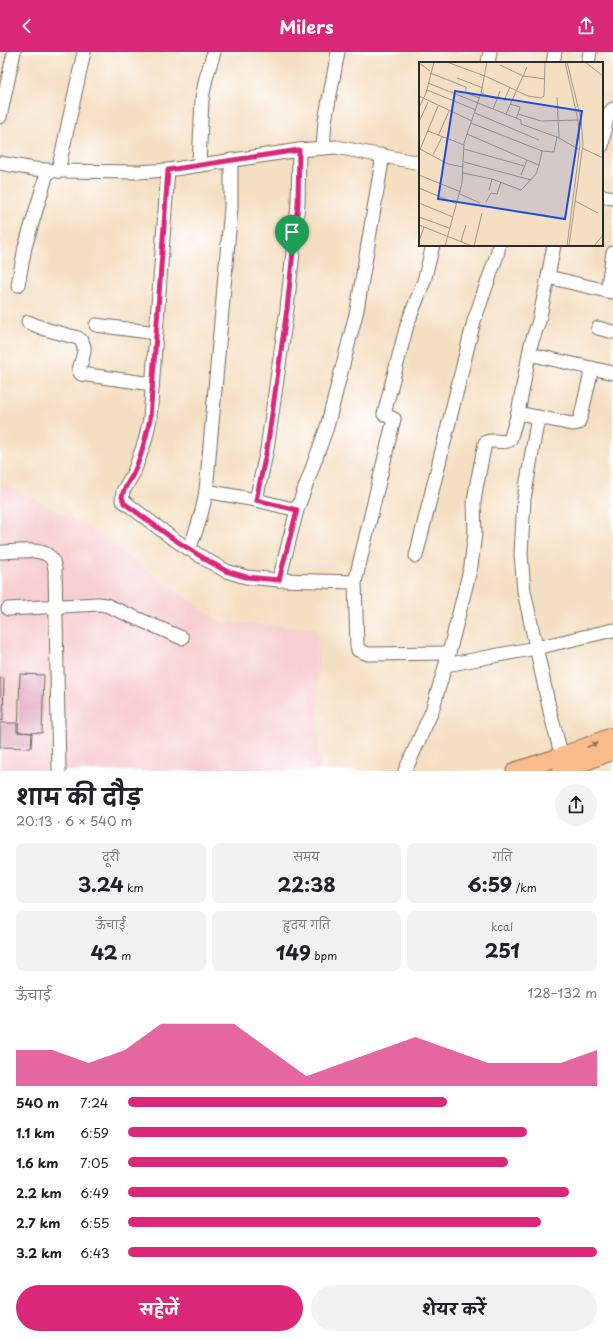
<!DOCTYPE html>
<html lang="hi">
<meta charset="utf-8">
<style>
body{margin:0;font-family:"Playpen Sans","Playpen Sans Deva",sans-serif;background:#f2f2f2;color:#202124;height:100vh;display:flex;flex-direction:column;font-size:15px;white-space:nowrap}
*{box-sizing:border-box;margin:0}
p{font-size:13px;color:#757577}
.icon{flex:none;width:22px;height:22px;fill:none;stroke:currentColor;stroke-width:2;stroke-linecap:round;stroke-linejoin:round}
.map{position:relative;height:719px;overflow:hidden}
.side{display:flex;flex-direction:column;background:#fff;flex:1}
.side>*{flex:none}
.pin{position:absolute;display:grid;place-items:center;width:34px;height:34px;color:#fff;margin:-41px -17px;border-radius:50% 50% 50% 0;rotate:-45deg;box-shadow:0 0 4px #0007}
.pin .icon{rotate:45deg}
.round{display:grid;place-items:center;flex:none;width:42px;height:42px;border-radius:21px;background:#f2f2f2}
.head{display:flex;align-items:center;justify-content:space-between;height:68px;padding:0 16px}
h1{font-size:22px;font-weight:700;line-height:30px}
.stats{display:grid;grid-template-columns:repeat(3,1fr);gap:6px;height:68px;padding:4px 16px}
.stats div{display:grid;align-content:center;border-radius:8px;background:#f2f2f2;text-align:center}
.stats b{font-size:20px;font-weight:700}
.stats small{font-size:11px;font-weight:400}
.stats p{font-size:11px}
.chart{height:112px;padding:8px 16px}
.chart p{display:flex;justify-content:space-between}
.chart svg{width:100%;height:72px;margin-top:4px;fill:#db2777;opacity:.7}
.action{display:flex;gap:8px;margin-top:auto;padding:8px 16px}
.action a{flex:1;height:46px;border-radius:24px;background:#db2777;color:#fff;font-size:16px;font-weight:700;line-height:46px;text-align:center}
.action a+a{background:#f2f2f2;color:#202124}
ul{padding:0 16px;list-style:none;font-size:13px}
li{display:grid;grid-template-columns:64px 48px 1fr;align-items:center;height:30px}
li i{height:10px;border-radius:5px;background:#db2777}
header{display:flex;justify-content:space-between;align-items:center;height:52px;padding:0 16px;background:#db2777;color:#fff;font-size:18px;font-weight:700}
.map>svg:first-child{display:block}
.built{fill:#f7cfd2}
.building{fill:#e0a9be}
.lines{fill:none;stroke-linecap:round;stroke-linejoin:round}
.minor-casing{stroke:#726a60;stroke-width:15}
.major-casing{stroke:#726a60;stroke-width:19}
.minor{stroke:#fff;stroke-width:13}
.major{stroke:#f9bc8a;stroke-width:17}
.oneway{fill:#886c56}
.route-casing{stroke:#fff;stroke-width:8}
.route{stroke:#db2777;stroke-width:5}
.inset-road{fill:none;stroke:#a49786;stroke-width:1}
.view{fill:#1d4ed8;fill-opacity:0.15;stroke:#1d4ed8;stroke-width:2}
.inset-edge{fill:none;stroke:#2b2b2b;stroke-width:2}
</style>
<header><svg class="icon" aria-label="back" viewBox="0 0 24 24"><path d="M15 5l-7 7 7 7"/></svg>Milers<svg class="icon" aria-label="share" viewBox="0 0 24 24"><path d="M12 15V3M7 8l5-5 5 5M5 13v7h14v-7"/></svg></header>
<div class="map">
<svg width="613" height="719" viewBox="0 0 613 719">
<rect width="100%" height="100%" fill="#fff"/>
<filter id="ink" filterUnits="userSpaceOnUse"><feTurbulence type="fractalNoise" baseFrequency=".025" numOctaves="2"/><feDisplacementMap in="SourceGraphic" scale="8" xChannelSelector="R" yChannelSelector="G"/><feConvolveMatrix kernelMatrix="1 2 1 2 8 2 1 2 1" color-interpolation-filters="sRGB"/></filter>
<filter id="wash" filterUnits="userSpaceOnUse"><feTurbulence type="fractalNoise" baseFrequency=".012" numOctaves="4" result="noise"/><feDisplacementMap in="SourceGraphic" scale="16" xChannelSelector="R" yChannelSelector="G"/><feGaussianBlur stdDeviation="0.9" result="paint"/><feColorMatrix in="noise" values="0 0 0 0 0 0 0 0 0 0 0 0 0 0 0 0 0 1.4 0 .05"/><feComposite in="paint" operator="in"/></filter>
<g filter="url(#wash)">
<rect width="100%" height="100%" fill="#f5dfc3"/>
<polygon class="built" points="0,430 85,473 220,570 317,576 320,719 0,719"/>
<g id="blocks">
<g class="building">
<polygon points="20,622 44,623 42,681 18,680"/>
<polygon points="0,626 4,626 3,669 0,668"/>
<polygon points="0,671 17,671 17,680 32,681 31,696 0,695"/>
</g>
</g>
</g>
<g filter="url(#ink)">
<use href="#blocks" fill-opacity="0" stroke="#726a60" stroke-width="1"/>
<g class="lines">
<defs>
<g id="minor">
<polyline points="488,11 490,0"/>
<polyline points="553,11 555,0"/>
<polyline points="588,11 590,0"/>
<polyline points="0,65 14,0"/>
<path d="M602,94C604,84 605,62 613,57"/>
<polyline points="323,96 325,69 338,0"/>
<polyline points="0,111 34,117 58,119 138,120 168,118 299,98 336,95 420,111"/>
<polyline points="199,113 202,47 206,26 214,0"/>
<polyline points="58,119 84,0"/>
<polyline points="602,144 613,146"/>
<polyline points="613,201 607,239 613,240"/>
<polyline points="548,225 554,193"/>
<polyline points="18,233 25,195 48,118"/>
<path d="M28,270L45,277L78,286C90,294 81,307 79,318L81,322L152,332"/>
<polyline points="96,273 156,281 150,367 145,389 134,420 123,439 122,448 172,486 205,507 226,519 246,525 279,528"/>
<polyline points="598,276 613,280"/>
<polyline points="156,281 168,118"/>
<polyline points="529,302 613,321"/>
<polyline points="538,365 572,372 578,371 581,364 592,316"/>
<polyline points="206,439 256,448 297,458 279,528 355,530 357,593 358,598 368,602 449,601"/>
<polyline points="256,448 267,397 287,257 298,152 299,98"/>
<polyline points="297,458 327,375 357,258 383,103"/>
<path d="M189,497C197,478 203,459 206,439L231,156V108"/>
<path d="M0,500C14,500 43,494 52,507C54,510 54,514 55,517L59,719"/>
<polyline points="416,504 474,269 497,203 499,193"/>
<polyline points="355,530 394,367 384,362 407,273 424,229 433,193"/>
<polyline points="8,557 98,552 106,553 182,586"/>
<polyline points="446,613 536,596 613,578"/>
<polyline points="564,712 551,664 524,539 521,502 524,447 538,365 518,361 531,292 539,269 548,225 607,239"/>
<path d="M405,719L432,659L449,601L471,514L475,481L474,451L476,436L485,391L486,390C494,387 503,392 510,388L518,361"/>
</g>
<g id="major">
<polyline points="515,719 562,704 613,684"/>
<polyline points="561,719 613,699"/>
</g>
</defs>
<use href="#minor" class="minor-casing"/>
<use href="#major" class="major-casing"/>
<use href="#minor" class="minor"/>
<use href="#major" class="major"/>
</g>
<defs><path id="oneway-solid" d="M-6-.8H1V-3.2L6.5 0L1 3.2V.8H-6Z"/></defs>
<use class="oneway" href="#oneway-solid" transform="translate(592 693) rotate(-22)"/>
</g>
<g class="lines" filter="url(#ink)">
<defs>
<path id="route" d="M299,98L298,152L287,257L267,397L256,448L297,458L279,528L246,525L226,519L205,507L172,486L124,451L122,445C123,435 131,428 134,420C142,403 146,385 150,367L168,118Z"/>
</defs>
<use href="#route" class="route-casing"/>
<use href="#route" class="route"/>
</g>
<g transform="translate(419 10)">
<rect width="184" height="184" fill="#f5dfc3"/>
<path class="inset-road" d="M28,0L66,14L109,34L122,36L125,34L126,0M146,0L159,58L161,82L148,184M148,0L162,57L164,82L150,184M166,0L184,14M0,1L11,9M81,3L104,14L108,5M11,11L47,25V31L61,36M38,16L64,26M9,21L74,47M8,28L57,48M62,31L78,37L81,29M0,34L53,59M138,35L140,76M78,37L74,47L97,56L99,52L122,59L159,58M85,39L91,25M91,42L101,45L99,52M0,46L7,31L15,0M56,51L120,78M87,52L104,14L126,17M97,56L102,58V62L138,75L161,88M0,60L9,40M52,61L123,89M9,69L45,83M48,72L108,98M19,74L30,49M163,86L184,96M1,87L29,102L44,105M45,87L105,104M0,90L19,44M14,93L23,75M45,100L112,118M44,111L73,117M0,113L42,130M102,113L108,98L120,103L123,89L135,90L138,75M0,126L38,142M70,128L73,117L102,128L117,112L120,103M41,132L61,141M156,139L179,151M67,140L72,131L78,132L82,120M0,141L34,155M0,155L30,166M0,163L53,184M0,179L5,165M42,179L47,163M26,184L43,121L45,81L62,31L68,0M55,184L63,151M175,184L184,173"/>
<path class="view" d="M36,29L163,49L146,157L19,137Z"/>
<rect width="184" height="184" class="inset-edge"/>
</g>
</svg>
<div class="pin" style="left:292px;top:204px;background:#1e9e55"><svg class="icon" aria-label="arrive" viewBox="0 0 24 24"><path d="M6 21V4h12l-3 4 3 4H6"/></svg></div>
</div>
<section class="side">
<div class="head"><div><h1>शाम की दौड़</h1><p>20:13 · 6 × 540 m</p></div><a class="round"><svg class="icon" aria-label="share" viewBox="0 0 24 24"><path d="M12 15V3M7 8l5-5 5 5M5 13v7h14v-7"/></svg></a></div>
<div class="stats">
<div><p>दूरी</p><b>3.24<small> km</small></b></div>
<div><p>समय</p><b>22:38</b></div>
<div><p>गति</p><b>6:59<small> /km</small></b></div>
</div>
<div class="stats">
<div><p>ऊँचाई</p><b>42<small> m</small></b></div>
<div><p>हृदय गति</p><b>149<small> bpm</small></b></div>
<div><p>kcal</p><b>251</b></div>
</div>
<div class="chart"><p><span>ऊँचाई</span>128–132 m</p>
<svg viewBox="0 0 160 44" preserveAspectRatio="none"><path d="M0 44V22L10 22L20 30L30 22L40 6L50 6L60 6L70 22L80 38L90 30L100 22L110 14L120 22L130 30L140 30L150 30L160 22V44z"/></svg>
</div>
<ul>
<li><b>540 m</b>7:24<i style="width:68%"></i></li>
<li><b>1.1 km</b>6:59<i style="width:85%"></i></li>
<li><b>1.6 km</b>7:05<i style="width:81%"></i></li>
<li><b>2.2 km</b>6:49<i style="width:94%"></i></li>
<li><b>2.7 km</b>6:55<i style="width:88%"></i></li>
<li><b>3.2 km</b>6:43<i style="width:100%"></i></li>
</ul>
<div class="action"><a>सहेजें</a><a>शेयर करें</a></div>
</section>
